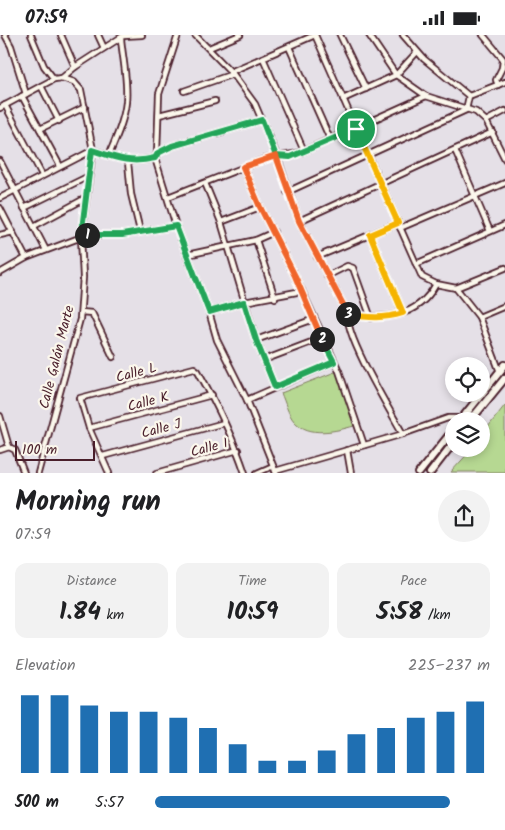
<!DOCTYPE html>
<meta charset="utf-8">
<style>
body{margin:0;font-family:Kalam,sans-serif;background:#f2f2f2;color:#202124;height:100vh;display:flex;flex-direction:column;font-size:19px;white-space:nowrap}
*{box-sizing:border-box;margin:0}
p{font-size:16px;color:#757577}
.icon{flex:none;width:28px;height:28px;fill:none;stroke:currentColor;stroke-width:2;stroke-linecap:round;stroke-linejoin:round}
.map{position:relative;height:438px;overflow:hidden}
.panel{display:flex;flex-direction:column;background:#fff;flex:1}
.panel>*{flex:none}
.buttons{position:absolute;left:445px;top:322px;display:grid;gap:10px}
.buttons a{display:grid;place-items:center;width:45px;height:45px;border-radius:50%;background:#fff;box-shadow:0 2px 8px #0003;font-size:25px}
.scale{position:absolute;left:15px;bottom:12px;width:80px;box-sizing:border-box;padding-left:5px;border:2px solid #4a1f2b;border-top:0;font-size:14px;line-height:18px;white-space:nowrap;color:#4a1f2b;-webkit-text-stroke:4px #fbf7ec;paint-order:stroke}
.pin{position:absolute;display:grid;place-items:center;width:42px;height:42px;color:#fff;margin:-21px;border:2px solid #fff;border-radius:50%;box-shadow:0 1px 5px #0007}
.km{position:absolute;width:25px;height:25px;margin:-12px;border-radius:50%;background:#222;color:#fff;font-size:14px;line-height:25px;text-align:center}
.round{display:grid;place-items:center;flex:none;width:52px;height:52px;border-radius:26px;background:#f2f2f2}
.head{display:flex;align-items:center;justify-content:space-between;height:85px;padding:0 15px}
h1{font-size:28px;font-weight:600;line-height:38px}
.stats{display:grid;grid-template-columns:repeat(3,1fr);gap:8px;height:85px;padding:5px 15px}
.stats div{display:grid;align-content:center;border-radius:12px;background:#f2f2f2;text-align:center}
.stats b{font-size:25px;font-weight:600}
.stats small{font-size:14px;font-weight:400}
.stats p{font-size:14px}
.chart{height:140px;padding:10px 15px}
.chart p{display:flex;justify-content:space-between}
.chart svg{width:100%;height:90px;margin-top:5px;stroke:#1f6fb2;stroke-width:6}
ul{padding:0 15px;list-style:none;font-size:16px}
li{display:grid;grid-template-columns:80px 60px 1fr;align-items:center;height:38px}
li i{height:12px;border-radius:6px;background:#1f6fb2}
.status{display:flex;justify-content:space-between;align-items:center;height:35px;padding:0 25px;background:#fff;direction:ltr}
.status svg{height:14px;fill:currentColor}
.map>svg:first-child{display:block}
.green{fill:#b6d892;stroke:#807c5e}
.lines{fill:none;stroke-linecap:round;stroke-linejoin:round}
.minor-casing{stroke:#4a1f2b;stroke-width:8}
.secondary-casing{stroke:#4a1f2b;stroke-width:10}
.minor{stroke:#fbf7ec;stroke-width:4.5}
.secondary{stroke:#fbf7ec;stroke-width:6}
.split-1-casing{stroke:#fff;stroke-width:10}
.split-2-casing{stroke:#fff;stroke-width:10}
.split-3-casing{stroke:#fff;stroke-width:10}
.split-4-casing{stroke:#fff;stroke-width:10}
.split-1{stroke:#22a559;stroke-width:6}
.split-2{stroke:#22a559;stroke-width:6}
.split-3{stroke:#f0652b;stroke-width:6}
.split-4{stroke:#f5b400;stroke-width:6}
.labels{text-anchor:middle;stroke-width:4.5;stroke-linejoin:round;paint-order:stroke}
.street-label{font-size:14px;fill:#4a1f2b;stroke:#fbf7ec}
</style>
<div class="status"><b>07:59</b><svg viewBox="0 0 49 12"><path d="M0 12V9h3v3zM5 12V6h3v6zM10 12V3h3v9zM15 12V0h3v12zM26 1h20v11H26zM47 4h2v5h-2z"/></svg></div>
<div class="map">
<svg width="505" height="438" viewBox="0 0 505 438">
<rect width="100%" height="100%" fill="#e5e0e7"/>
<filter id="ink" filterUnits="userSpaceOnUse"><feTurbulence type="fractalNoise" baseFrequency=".02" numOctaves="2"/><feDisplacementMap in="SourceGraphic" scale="10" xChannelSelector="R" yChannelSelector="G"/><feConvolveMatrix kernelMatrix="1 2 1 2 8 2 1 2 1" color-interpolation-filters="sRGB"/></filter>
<g filter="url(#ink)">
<g class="green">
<path d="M340,335L354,391C336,396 309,403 294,386C288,379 285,367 281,358Z"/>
<polygon points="505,370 505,437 451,437 472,414 481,414 481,401"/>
</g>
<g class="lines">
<defs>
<g id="minor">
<polyline points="5,0 11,11 26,59"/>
<polyline points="31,0 44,31 54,44 62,43 74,47 81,55 93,115 81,202 83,242 80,284 38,438"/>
<polyline points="61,0 75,32"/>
<polyline points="98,0 104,13"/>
<polyline points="195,0 233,39 255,69 277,121 299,186 348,279"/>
<polyline points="315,0 422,242 436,249 456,253 479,282 500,337"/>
<polyline points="340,0 366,54"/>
<polyline points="369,0 396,40 426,61 476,77 486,86 505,124"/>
<polyline points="403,0 424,24 469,61"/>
<polyline points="483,0 503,24 502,33 496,45 498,50"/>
<polyline points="289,12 330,104"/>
<polyline points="209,13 240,0"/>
<polyline points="263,23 304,116"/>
<polyline points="230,37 315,0"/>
<polyline points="62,43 75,32 123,1 142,0"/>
<polyline points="41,51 59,86"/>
<polyline points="184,56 233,39"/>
<polyline points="22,61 60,131"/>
<polyline points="343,64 396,40 417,17"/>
<polyline points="5,70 42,140"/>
<polyline points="0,73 54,44"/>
<polyline points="159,80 215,66"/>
<polyline points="486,86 505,76"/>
<polyline points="40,94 85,72"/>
<polyline points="455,115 490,196"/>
<polyline points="157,118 159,59 178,0"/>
<path d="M109,120C116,103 124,86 126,67C128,46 123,25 121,4"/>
<polyline points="155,123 176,191 209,277 217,305 247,365 276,438"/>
<polyline points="0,126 46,215"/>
<polyline points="128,127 131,159 140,196"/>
<polyline points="243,132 260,172 295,241 339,336 364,410"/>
<polyline points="205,148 221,187 256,305 275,352"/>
<polyline points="287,157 466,75 469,61 505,47"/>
<path d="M168,162L265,124C279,120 291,121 304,116L426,61"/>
<path d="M0,163L93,115C116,123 130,129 155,123L157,118L172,111L262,85"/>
<polyline points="0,173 26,223"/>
<polyline points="24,173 89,141"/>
<polyline points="299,186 493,97"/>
<polyline points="221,187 260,172"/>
<polyline points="34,191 86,163"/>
<polyline points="400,193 505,148"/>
<polyline points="0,200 13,197"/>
<polyline points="370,200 403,278"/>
<polyline points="256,205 275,263"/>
<polyline points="187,220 256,205 274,197"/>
<polyline points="317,222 398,188"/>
<polyline points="416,229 505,190"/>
<polyline points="0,238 26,223 87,200 122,200 176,191"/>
<polyline points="327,241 347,231 353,233 371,283"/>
<polyline points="456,253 505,233"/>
<polyline points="81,277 92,278 113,322"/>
<polyline points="209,277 244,267 302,256"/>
<path d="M348,279C344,300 391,377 403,399"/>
<path d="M348,279C383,285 417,284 436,249"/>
<polyline points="479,282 505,271"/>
<polyline points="256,305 314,284"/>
<polyline points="264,325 322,303"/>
<polyline points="247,365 334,327"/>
<polyline points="0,381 9,412"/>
<polyline points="89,393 212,360"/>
<polyline points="9,412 15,415 24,438"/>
<polyline points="0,415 9,412"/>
<polyline points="347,415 351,438"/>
<polyline points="103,421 224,388"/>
<polyline points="275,436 403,399 448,383 463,383 467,386"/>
<path d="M109,438L89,393L80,363L194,333L198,336C216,368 233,402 245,438"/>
<polyline points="157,438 238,415"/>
<polyline points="257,438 273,431"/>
</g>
<g id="secondary">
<polyline points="460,386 505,330"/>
<polyline points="470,386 505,343"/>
<polyline points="419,438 454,394"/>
<polyline points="430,438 454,407"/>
</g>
</defs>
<use href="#minor" class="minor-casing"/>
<use href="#secondary" class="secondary-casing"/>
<use href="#minor" class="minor"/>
<use href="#secondary" class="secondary"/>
</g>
</g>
<g class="lines" filter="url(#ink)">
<defs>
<path id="split-1" d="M87,200L81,202L92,115C116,123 130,129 155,123L158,118L172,111L262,85L276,121L290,122L356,94"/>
<polyline id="split-2" points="87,200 122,200 176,191 209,277 244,267 256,305 275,352 334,327 322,304"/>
<polyline id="split-3" points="322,304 295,241 260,172 243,132 276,121 299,186 348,279"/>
<path id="split-4" d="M348,279C368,283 384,284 403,278L370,200L398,188L356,94"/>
</defs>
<use href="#split-1" class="split-1-casing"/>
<use href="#split-2" class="split-2-casing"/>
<use href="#split-3" class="split-3-casing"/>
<use href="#split-4" class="split-4-casing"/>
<use href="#split-1" class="split-1"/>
<use href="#split-2" class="split-2"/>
<use href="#split-3" class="split-3"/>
<use href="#split-4" class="split-4"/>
</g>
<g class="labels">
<g class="street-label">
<text transform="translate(56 322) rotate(-76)" y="5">Calle Galán Marte</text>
<text transform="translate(136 337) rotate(-15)" y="5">Calle L</text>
<text transform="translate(148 366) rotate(-15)" y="5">Calle K</text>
<text transform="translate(161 393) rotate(-15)" y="5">Calle J</text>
<text transform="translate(209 412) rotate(-15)" y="5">Calle I</text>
</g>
</g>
</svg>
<div class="buttons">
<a><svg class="icon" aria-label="locate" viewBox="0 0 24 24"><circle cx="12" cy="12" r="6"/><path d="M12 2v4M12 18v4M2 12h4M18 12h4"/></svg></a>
<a><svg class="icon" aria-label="layers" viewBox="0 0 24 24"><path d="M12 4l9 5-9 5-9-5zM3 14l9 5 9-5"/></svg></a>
</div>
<div class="scale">100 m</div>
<div class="pin" style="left:356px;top:94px;background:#1e9e55"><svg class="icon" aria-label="arrive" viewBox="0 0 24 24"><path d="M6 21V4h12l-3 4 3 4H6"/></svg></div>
<b class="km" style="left:87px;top:200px">1</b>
<b class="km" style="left:322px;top:304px">2</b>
<b class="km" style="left:348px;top:279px">3</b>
</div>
<section class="panel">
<div class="head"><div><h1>Morning run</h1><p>07:59</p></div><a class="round"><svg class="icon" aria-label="share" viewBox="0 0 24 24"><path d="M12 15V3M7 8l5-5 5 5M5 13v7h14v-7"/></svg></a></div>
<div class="stats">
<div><p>Distance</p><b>1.84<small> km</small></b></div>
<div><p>Time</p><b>10:59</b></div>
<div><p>Pace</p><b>5:58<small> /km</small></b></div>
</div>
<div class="chart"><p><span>Elevation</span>225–237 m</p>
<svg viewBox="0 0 160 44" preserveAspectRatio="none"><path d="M5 44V6M15 44V6M25 44V11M35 44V14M45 44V14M55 44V17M65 44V22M75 44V30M85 44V38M95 44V38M105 44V33M115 44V25M125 44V22M135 44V17M145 44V14M155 44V9"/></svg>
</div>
<ul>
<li><b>500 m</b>5:57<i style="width:88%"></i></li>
</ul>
</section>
